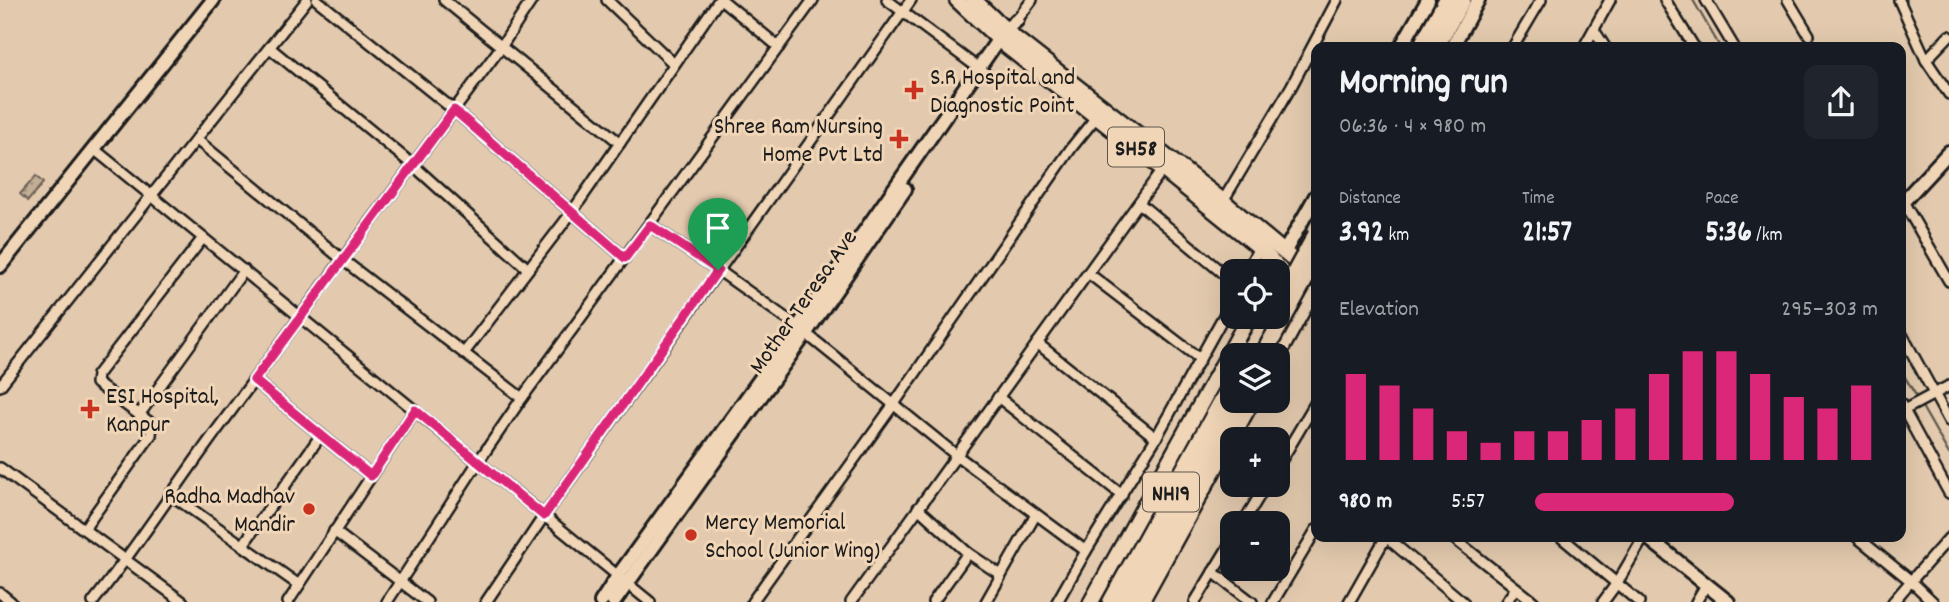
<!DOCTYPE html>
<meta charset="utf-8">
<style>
body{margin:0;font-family:Dekko,sans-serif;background:#20242c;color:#f1f3f6;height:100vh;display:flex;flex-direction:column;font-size:26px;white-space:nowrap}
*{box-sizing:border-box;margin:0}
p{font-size:23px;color:#9ea1a6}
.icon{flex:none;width:38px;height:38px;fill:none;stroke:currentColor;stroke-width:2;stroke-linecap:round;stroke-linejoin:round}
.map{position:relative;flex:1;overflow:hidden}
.sheet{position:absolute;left:1311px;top:42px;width:595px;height:500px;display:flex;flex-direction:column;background:#171b24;border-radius:14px;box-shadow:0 7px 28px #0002}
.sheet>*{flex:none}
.buttons{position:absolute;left:1220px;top:259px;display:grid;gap:14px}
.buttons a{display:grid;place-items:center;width:70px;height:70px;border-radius:14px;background:#171b24;box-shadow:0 7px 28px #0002;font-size:35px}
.pin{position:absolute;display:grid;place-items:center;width:60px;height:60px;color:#fff;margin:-72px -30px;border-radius:50% 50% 50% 0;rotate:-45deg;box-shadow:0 0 7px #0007}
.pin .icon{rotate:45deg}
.round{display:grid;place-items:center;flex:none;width:74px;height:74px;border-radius:14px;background:#20242c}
.head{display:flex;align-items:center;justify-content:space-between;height:119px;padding:0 28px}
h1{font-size:38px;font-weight:800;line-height:52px}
.metrics{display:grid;grid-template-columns:repeat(3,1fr);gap:10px;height:119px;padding:7px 28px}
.metrics div{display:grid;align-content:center}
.metrics b{font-size:30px;font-weight:800}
.metrics small{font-size:19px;font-weight:400}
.metrics p{font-size:19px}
.chart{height:196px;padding:14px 28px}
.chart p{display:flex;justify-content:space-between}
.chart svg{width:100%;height:126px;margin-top:7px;stroke:#db2777;stroke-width:6}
ul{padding:0 28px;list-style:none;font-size:23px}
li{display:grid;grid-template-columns:112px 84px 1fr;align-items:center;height:52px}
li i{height:18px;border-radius:9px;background:#db2777}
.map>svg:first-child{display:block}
.garden{fill:url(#garden-dots);stroke:#6f6458;stroke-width:2}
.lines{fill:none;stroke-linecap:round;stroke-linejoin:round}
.stream{stroke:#655d51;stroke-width:2.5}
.street-casing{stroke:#1c1c1c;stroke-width:14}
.secondary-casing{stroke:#1c1c1c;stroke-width:18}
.primary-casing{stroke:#1c1c1c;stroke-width:19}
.highway-casing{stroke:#1c1c1c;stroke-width:21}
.street{stroke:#f0d5b7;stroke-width:9}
.secondary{stroke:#f0d5b7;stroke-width:12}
.primary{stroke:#f0d5b7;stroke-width:14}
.highway{stroke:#f0d5b7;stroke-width:16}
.highway-bridge-casing{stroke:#1c1c1c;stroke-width:21;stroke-linecap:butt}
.highway-bridge{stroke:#f0d5b7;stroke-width:16}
.route-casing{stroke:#fff;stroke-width:14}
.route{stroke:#db2777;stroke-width:9}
.poi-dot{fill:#c8321e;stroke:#f0d5b7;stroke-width:2.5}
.labels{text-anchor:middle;stroke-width:6;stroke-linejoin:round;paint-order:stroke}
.shield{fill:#f0d5b7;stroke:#5c544a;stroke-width:2}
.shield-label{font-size:23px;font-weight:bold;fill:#1c1c1c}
.poi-label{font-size:24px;fill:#1c1c1c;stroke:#f0d5b7;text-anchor:start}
.street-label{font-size:24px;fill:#1c1c1c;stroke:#f0d5b7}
</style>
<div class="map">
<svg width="1949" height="602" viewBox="0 0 1949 602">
<defs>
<pattern id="garden-dots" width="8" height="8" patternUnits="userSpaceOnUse" patternTransform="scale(1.75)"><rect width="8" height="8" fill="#c2ad95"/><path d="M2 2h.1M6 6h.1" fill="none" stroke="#a69480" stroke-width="1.8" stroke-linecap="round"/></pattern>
</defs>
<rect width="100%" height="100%" fill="#e3caae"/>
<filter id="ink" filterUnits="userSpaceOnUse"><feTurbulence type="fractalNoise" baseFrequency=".0143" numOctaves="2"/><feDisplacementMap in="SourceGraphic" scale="14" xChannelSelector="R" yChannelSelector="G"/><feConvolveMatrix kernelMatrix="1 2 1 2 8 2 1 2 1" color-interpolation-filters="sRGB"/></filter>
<g filter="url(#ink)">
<polygon class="garden" points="36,176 43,183 28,201 20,194"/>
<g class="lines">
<g class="stream">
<polyline points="1693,0 1720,47"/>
<polyline points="1900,369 1918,399"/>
<polyline points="1921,405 1949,454"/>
</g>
<defs>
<g id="street">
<polyline points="317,0 454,110 625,258"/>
<polyline points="444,0 620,143"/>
<polyline points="607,0 674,64"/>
<polyline points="722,0 779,47"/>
<polyline points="887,0 985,73"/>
<polyline points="1665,0 1694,47"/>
<polyline points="1706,0 1734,47"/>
<polyline points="1788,0 1809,35"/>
<polyline points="1899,0 1926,60 1949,94"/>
<polyline points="1017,20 1032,0"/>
<polyline points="1594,30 1605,47"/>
<polyline points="1513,47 1541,0"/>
<polyline points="1584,47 1610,0"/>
<polyline points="270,48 413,165 528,269"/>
<polyline points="1926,60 1949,36"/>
<polyline points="197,140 343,260 522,398"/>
<polyline points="94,149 650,602"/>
<polyline points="1901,198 1949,281"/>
<polyline points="1223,201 1291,87 1337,0"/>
<polyline points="1139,203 1232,281"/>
<polyline points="650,225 718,270 798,327 956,455 1086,551"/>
<polyline points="1247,271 1259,247"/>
<polyline points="1088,273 1200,359"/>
<polyline points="1900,331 1949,421"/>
<polyline points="1037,343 1156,438 1086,551 1057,602"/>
<polyline points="464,353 572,212 719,0"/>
<polyline points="254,380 371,476"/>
<polyline points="0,386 307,0"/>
<polyline points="998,397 1122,495"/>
<polyline points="1900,403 1949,493"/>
<polyline points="1904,410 1949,386"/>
<polyline points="139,415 244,270"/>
<polyline points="1156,438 1232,301"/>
<polyline points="1278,466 1316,402"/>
<polyline points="0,468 183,602"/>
<polyline points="170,494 299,585"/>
<polyline points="918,508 968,553 933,602"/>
<polyline points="1243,523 1266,485"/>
<polyline points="84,529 151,435 152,424 96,383 97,375 203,238"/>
<polyline points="334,531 427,602"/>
<polyline points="1386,537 1463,602"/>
<polyline points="1452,537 1534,602"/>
<polyline points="1561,537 1639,602"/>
<polyline points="1857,537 1911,581 1949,538"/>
<polyline points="243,545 321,435"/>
<polyline points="968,553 1001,575"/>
<polyline points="1213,572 1252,602"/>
<polyline points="0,593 11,602"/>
<path d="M93,602C137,547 175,487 217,430C311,302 406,174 501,47L532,0"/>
<polyline points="288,602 415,410"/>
<polyline points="387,602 478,462 522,398 813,0"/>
<polyline points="486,602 544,516 911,0"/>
<polyline points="752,602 894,404 1072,147 1097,116"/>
<polyline points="851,602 1165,166"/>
<polyline points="986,602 1036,514"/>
<polyline points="1195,602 1232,541"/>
<polyline points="1273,602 1316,530"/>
<polyline points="1349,602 1386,537"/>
<polyline points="1506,602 1516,588"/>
<polyline points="1603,602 1617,583 1644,537"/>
<polyline points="1696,602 1706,585"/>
<polyline points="1893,602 1911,581 1933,602"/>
</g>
<g id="secondary">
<polyline points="1401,47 1428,0"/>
<polyline points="1452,47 1478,0"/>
<polyline points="1900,205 1949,152"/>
<polyline points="1285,251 1316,196"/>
<polyline points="0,266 213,0"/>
<polyline points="1647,537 1728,602"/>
<polyline points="601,602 618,576 798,327 1005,30 1017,20"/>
<polyline points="614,602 806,333 905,189"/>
</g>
<g id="primary">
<polyline points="957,0 1005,45 1135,147 1259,247 1308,300"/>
<polyline points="974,0 1012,36 1223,201 1316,279"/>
<polyline points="1278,355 1312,293"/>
<polyline points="1091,602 1249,317"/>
<polyline points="1141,602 1252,401"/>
</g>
<g id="highway">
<polyline points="1421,47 1447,0"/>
<polyline points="1435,47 1462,0"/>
<polyline points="1248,355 1270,317"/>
<polyline points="1111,602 1232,383"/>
<polyline points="1125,602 1237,401"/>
</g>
</defs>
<use href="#street" class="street-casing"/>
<use href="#secondary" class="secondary-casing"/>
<use href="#primary" class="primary-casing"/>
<use href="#highway" class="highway-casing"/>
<use href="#street" class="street"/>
<use href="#secondary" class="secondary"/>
<use href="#primary" class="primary"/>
<use href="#highway" class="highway"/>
<defs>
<g id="highway-bridge">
<polyline points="1278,304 1316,235"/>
<polyline points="1263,355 1316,259"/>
</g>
</defs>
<use href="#highway-bridge" class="highway-bridge-casing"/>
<use href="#highway-bridge" class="highway-bridge"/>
</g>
</g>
<g class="lines" filter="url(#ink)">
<defs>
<polygon id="route" points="454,110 625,258 650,225 718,270 544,516 415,410 371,476 254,380"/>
</defs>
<use href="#route" class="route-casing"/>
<use href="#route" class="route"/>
</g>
<g class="poi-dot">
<path d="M910.5 79.5h7v7h7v7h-7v7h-7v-7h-7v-7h7z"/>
<path d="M895.5 128.5h7v7h7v7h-7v7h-7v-7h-7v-7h7z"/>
<path d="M86.5 398.5h7v7h7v7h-7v7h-7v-7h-7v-7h7z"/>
<circle cx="309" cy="509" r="7"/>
<circle cx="691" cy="535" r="7"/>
</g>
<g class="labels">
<g class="shield">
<rect x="1108" y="127.5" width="56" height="39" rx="5"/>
<rect x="1143" y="472.5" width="56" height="39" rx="5"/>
</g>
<g class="shield-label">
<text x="1136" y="155">SH58</text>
<text x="1171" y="500">NH19</text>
</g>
<g class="poi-label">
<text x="930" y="84">S.R Hospital and<tspan x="930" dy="28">Diagnostic Point</tspan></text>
<text x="883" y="133" text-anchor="end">Shree Ram Nursing<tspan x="883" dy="28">Home Pvt Ltd</tspan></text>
<text x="106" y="403">ESI Hospital,<tspan x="106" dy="28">Kanpur</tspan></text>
<text x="295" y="503" text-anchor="end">Radha Madhav<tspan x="295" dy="28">Mandir</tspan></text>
<text x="705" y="529">Mercy Memorial<tspan x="705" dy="28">School (Junior Wing)</tspan></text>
</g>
<g class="street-label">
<text transform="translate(802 301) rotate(-55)" y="8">Mother Teresa Ave</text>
</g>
</g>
</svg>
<div class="buttons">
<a><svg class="icon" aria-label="locate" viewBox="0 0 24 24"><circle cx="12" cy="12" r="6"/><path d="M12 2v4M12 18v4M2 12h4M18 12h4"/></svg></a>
<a><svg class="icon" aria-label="layers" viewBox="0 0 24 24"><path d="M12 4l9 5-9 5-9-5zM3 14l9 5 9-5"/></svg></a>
<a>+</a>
<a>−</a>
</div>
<div class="pin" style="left:718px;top:270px;background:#1e9e55"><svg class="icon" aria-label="arrive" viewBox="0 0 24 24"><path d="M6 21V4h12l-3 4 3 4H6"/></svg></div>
<section class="sheet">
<div class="head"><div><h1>Morning run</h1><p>06:36 · 4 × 980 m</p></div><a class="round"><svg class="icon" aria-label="share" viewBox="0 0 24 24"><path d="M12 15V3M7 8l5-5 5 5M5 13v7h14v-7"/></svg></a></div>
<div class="metrics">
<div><p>Distance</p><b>3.92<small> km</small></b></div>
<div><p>Time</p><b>21:57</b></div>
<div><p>Pace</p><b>5:36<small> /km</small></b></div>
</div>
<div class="chart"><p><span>Elevation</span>295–303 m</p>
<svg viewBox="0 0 160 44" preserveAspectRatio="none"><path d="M5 44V14M15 44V18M25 44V26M35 44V34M45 44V38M55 44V34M65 44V34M75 44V30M85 44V26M95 44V14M105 44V6M115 44V6M125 44V14M135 44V22M145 44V26M155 44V18"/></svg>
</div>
<ul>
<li><b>980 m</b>5:57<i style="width:58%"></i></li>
</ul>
</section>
</div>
